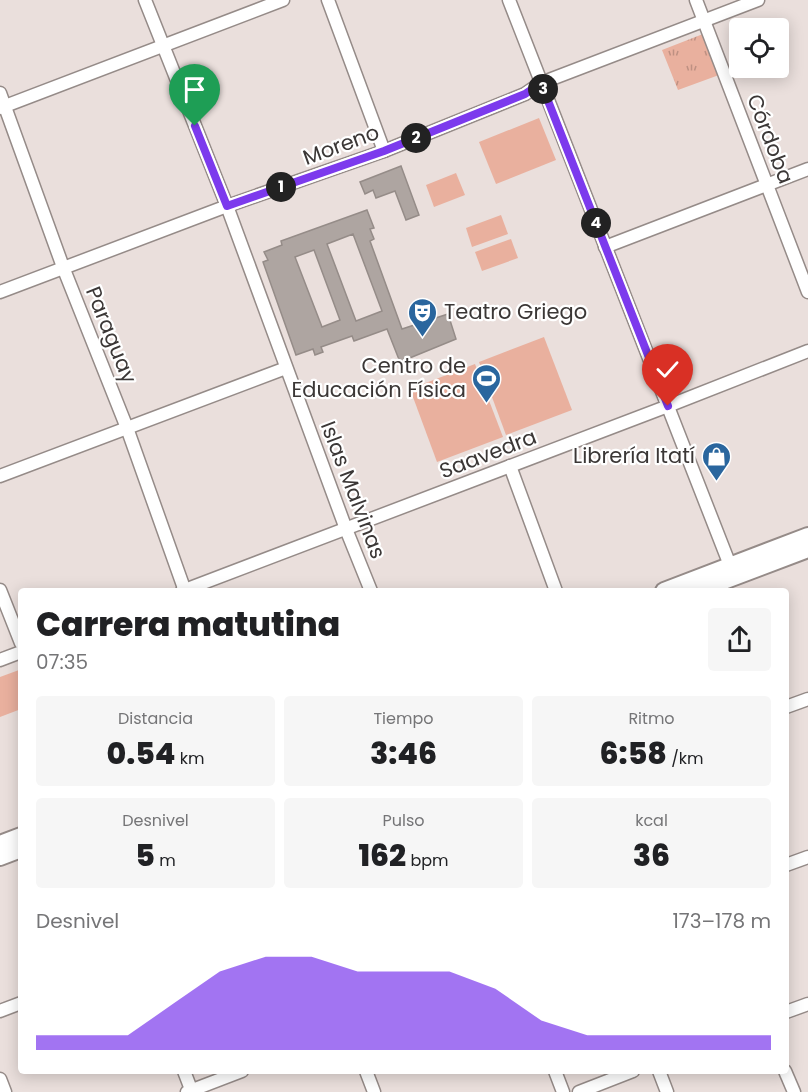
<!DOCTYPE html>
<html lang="es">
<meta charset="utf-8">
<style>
body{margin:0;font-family:Poppins,sans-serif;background:#f6f6f6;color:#202124;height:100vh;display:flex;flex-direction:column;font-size:22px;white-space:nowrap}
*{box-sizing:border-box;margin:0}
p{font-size:20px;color:#757577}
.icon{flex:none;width:33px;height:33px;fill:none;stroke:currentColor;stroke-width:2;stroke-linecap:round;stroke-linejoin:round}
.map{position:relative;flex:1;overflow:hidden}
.sheet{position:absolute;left:18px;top:588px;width:771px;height:486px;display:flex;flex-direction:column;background:#fff;border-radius:6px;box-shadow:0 3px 15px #0003}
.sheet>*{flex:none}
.buttons{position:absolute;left:729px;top:18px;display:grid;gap:12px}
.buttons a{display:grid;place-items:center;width:60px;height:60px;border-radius:6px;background:#fff;box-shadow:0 3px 15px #0003;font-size:30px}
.pin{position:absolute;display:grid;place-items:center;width:51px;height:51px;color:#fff;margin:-62px -26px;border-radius:50% 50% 50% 0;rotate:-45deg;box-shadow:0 0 6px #0007}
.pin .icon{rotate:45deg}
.km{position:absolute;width:30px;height:30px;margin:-15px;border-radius:50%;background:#222;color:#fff;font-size:16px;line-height:30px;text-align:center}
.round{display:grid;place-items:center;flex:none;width:63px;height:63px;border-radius:6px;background:#f6f6f6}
.overview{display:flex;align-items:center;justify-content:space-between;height:102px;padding:0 18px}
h1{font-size:33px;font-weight:800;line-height:45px}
.figures{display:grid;grid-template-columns:repeat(3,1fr);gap:9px;height:102px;padding:6px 18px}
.figures div{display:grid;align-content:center;border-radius:6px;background:#f6f6f6;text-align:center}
.figures b{font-size:30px;font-weight:800}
.figures small{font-size:16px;font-weight:400}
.figures p{font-size:16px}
.chart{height:168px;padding:12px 18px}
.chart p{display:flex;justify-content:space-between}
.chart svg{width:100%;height:108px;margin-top:6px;fill:#7c3aed;opacity:.7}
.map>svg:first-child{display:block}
.grass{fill:url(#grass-tufts)}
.pitch{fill:#e9b09e}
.building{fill:#aea5a1;stroke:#958c88;stroke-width:1.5;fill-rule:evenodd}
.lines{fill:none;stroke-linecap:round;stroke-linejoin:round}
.street-casing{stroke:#958b88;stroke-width:15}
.secondary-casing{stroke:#958b88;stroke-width:20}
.street{stroke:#fff;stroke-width:12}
.secondary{stroke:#fff;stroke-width:16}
.route-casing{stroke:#fff;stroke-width:12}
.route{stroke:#7c3aed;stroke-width:8}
.labels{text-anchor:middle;stroke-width:4.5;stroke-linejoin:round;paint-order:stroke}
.street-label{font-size:21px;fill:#3b3736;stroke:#fff}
.poi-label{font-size:21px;fill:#3b3736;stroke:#fff;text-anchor:end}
</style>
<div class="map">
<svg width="808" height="1092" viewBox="0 0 808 1092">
<defs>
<pattern id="grass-tufts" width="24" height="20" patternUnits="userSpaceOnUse" patternTransform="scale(1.5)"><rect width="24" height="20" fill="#e9b09e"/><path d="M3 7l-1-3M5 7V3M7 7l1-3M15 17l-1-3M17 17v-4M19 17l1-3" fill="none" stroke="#be9082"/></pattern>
</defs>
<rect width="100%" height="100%" fill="#eadfdc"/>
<polygon class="grass" points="703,34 719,75 678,90 662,50"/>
<g class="pitch">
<polygon points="539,118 556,160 496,184 479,142"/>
<polygon points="456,173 465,195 434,207 426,185"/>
<polygon points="501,215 508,234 472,247 466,228"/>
<polygon points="511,239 518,258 482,271 475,252"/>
<polygon points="544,337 572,410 506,435 479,362"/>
<polygon points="475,364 503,437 437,462 410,389"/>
<polygon points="19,670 21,676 21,709 0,717 0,677"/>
</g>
<g class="building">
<polygon points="401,166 419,215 406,220 395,191 376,198 373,190 365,194 360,182"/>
<path d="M367,210L374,228L370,229L374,239L370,241L402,329L448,314L456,339L400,362L387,329L354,341L352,336L321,347L323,352L315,355L313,349L296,355L263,262L268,260L264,252L282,245L281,241ZM353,234L382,311L356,321L327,244ZM314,250L340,320L322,327L295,257Z"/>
</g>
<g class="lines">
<defs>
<g id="street">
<polyline points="145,0 227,206 346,529 371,591"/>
<polyline points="328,0 384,151"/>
<polyline points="509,0 733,573"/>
<polyline points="696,0 808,292"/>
<polyline points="0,93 63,267 127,428 185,591"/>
<polyline points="0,108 283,0"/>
<polyline points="605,247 808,169"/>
<polyline points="0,292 227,206 384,151 525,94 541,83 758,0"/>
<polyline points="510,466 556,591"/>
<polyline points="0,476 286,368"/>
<polyline points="0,590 21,643"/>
<polyline points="182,591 668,406 808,351"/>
<polyline points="0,660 21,652"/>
<polyline points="786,707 808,699"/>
<polyline points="786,865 808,857"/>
<polyline points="0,1011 21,1003"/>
<polyline points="786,1012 808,1004"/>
<polyline points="184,1071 192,1092"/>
<polyline points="366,1071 374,1092"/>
<polyline points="555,1071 563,1092"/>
<polyline points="659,1071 667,1092"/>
<polyline points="785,1071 794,1092"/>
<polyline points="0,1079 5,1092"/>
<polyline points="187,1092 242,1071"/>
<polyline points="579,1092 633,1071"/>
</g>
<g id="secondary">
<polyline points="664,591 808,536"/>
<polyline points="697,591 808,549"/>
<polyline points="0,844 21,836"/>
<polyline points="0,857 21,849"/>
</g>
</defs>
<use href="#street" class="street-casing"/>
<use href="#secondary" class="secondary-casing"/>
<use href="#street" class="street"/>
<use href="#secondary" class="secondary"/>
</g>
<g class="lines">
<defs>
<polyline id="route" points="195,126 227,206 384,151 525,94 541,83 668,406"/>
</defs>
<use href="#route" class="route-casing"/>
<use href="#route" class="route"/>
</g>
<defs>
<symbol id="theatre-pin" viewBox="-11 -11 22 30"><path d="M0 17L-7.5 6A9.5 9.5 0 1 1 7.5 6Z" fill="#2a669e" stroke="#fff"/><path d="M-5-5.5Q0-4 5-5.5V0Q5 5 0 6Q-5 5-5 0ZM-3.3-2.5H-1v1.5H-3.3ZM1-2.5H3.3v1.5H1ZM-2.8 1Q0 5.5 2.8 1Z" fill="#fff"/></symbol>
<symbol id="stadium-pin" viewBox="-11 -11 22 30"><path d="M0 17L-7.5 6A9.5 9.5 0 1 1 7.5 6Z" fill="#2a669e" stroke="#fff"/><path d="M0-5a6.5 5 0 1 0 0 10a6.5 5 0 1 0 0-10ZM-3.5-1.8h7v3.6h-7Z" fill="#fff"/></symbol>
<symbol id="shop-pin" viewBox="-11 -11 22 30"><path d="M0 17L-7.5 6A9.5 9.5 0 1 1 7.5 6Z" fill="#2a669e" stroke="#fff"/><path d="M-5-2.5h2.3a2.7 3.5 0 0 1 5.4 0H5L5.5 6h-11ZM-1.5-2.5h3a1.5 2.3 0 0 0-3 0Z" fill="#fff"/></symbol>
</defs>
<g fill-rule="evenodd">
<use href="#theatre-pin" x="406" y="296" width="33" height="45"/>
<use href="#stadium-pin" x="470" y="362" width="33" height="45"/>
<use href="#shop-pin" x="700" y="440" width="33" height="45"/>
</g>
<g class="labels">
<g class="street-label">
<text transform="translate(770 139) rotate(69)" y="7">Córdoba</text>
<text transform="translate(341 145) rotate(-20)" y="7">Moreno</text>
<text transform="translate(111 335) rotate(68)" y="7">Paraguay</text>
<text transform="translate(488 454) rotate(-21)" y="7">Saavedra</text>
<text transform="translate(353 490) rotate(69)" y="7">Islas Malvinas</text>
</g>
<g class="poi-label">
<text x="444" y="319" text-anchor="start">Teatro Griego</text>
<text x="466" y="373">Centro de<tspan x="466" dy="24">Educación Física</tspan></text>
<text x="695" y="463">Librería Itatí</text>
</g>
</g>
</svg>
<div class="buttons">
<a><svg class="icon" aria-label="locate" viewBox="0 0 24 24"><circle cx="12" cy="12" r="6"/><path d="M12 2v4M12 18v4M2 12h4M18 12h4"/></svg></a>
</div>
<div class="pin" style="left:195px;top:126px;background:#1e9e55"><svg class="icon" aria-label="arrive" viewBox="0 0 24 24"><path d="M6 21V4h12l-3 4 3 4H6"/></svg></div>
<div class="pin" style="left:668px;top:406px;background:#d93025"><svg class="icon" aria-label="check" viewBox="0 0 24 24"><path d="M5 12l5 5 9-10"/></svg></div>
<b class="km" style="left:281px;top:187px">1</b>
<b class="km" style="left:416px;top:138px">2</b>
<b class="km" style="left:543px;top:89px">3</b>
<b class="km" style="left:596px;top:223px">4</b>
<section class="sheet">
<div class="overview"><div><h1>Carrera matutina</h1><p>07:35</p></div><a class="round"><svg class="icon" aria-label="share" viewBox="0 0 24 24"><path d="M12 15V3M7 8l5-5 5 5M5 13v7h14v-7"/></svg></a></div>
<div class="figures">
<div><p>Distancia</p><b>0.54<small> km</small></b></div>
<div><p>Tiempo</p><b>3:46</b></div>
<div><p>Ritmo</p><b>6:58<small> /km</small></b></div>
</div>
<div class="figures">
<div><p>Desnivel</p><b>5<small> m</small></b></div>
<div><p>Pulso</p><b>162<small> bpm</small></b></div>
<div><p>kcal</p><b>36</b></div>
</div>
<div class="chart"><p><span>Desnivel</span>173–178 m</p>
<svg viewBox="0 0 160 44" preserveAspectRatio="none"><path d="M0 44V38L10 38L20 38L30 25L40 12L50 6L60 6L70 12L80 12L90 12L100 19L110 32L120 38L130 38L140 38L150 38L160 38V44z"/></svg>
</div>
</section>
</div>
